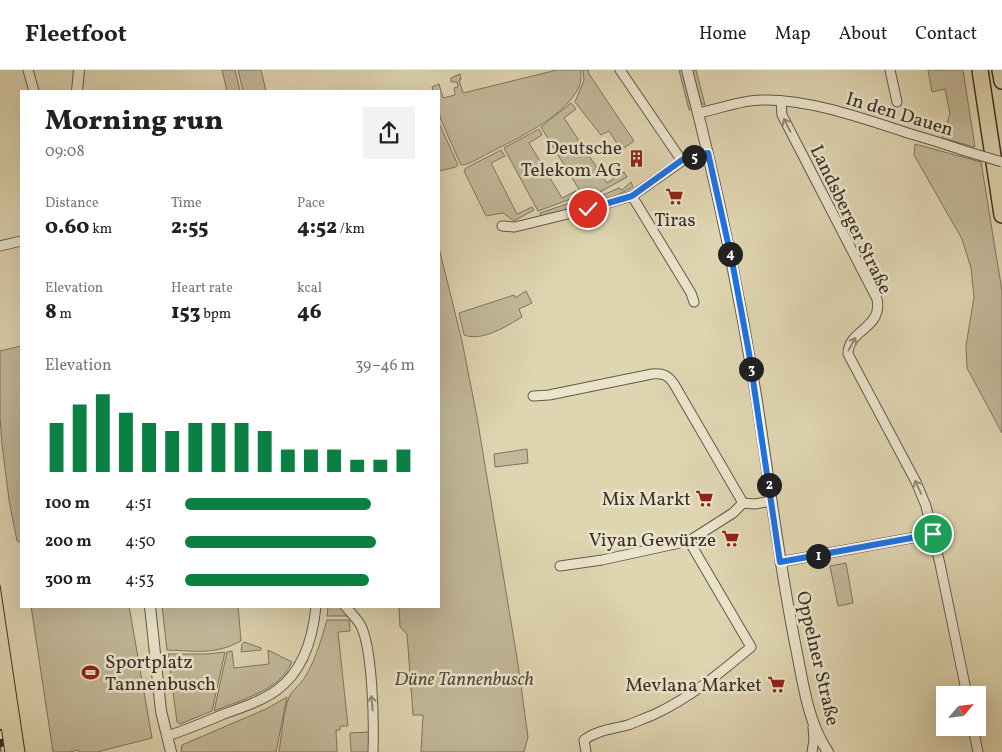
<!DOCTYPE html>
<meta charset="utf-8">
<style>
body{margin:0;font-family:Vollkorn,serif;background:#f2f2f2;color:#222;height:100vh;display:flex;flex-direction:column;font-size:19px;white-space:nowrap}
*{box-sizing:border-box;margin:0}
p{font-size:16px;color:#767676}
.icon{flex:none;width:28px;height:28px;fill:none;stroke:currentColor;stroke-width:2;stroke-linecap:round;stroke-linejoin:round}
.map{position:relative;flex:1;overflow:hidden}
.side{position:absolute;left:20px;top:20px;width:420px;height:518px;display:flex;flex-direction:column;background:#fff;border-radius:0px;box-shadow:0 5px 20px #0002}
.side>*{flex:none}
.needle{width:32px;rotate:62deg}
.fabs{position:absolute;left:936px;top:616px;display:grid;gap:10px}
.fabs a{display:grid;place-items:center;width:50px;height:50px;border-radius:0px;background:#fff;box-shadow:0 5px 20px #0002;font-size:25px}
.pin{position:absolute;display:grid;place-items:center;width:42px;height:42px;color:#fff;margin:-21px;border:2px solid #fff;border-radius:50%;box-shadow:0 1px 5px #0007}
.km{position:absolute;width:25px;height:25px;margin:-12px;border-radius:50%;background:#222;color:#fff;font-size:14px;line-height:25px;text-align:center}
.round{display:grid;place-items:center;flex:none;width:52px;height:52px;border-radius:0px;background:#f2f2f2}
.head{display:flex;align-items:center;justify-content:space-between;height:85px;padding:0 25px}
h1{font-size:28px;font-weight:800;line-height:38px}
.figures{display:grid;grid-template-columns:repeat(3,1fr);gap:8px;height:85px;padding:5px 25px}
.figures div{display:grid;align-content:center}
.figures b{font-size:21px;font-weight:800}
.figures small{font-size:14px;font-weight:400}
.figures p{font-size:14px}
.chart{height:140px;padding:10px 25px}
.chart p{display:flex;justify-content:space-between}
.chart svg{width:100%;height:90px;margin-top:5px;stroke:#0b8043;stroke-width:6}
ul{padding:0 25px;list-style:none;font-size:16px}
li{display:grid;grid-template-columns:80px 60px 1fr;align-items:center;height:38px}
li i{height:12px;border-radius:6px;background:#0b8043}
header{display:flex;align-items:center;gap:30px;box-sizing:border-box;height:70px;padding:0 25px;background:#fff;border-bottom:1px solid #e0e0e0}
header strong{font-size:24px}
nav{display:flex;gap:28px;margin-inline-start:auto;font-size:18px}
.map>svg:first-child{display:block}
.green{fill:#c3b99a;stroke:#7f7461}
.lines{fill:none;stroke-linecap:round;stroke-linejoin:round}
.minor-casing{stroke:#64594a;stroke-width:11}
.tertiary-casing{stroke:#64594a;stroke-width:12}
.motorway-casing{stroke:#3b3028;stroke-width:18}
.minor{stroke:#eae4cc;stroke-width:9}
.tertiary{stroke:#eae4cc;stroke-width:10}
.motorway{stroke:#dfd5b1;stroke-width:15}
.tram{stroke:#3b3028;stroke-width:1}
.rail-casing{stroke:#3b3028;stroke-width:4.5}
.rail{stroke:#eae4cc;stroke-width:2.5;stroke-dasharray:8;stroke-linecap:butt}
.minor-bridge-casing{stroke:#64594a;stroke-width:11;stroke-linecap:butt}
.minor-bridge{stroke:#eae4cc;stroke-width:9}
.oneway{stroke:#928a7a}
.route-casing{stroke:#fff;stroke-width:10}
.route{stroke:#1a73e8;stroke-width:6}
.labels{text-anchor:middle;stroke-width:5;stroke-linejoin:round;paint-order:stroke}
.street-label{font-size:19px;fill:#3b3028;stroke:#eae4cc}
.poi-label{font-size:19px;fill:#3b3028;stroke:#eae4cc;text-anchor:end}
.park-label{font-size:19px;font-style:italic;fill:#564b3f;stroke:#eae4cc}
</style>
<header>
<strong>Fleetfoot</strong>
<nav><a>Home</a><a>Map</a><a>About</a><a>Contact</a></nav>
</header>
<div class="map">
<svg width="1002" height="682" viewBox="0 0 1002 682">
<rect width="100%" height="100%" fill="#dfd5b1"/>
<filter id="stains"><feTurbulence type="fractalNoise" baseFrequency=".004" numOctaves="4"/><feColorMatrix values="0 0 0 0 .2 0 0 0 0 .09 0 0 0 0 .02 0 0 0 .5 -.17"/></filter>
<radialGradient id="worn" r=".72"><stop offset=".6" stop-color="#630" stop-opacity="0"/><stop offset="1" stop-color="#630" stop-opacity=".3"/></radialGradient>
<g class="green">
<polygon points="222,0 235,0 240,21 227,21"/>
<polygon points="238,0 261,0 266,21 243,21"/>
<path d="M557,0H581C581,8 581,16 576,22C560,49 516,69 489,83C480,87 470,95 461,95L441,50L439,42V21H433L432,17L439,14L443,28L455,25L454,18L458,17L457,12H451V8L460,4L461,10H459L463,23Z"/>
<polygon points="583,0 588,0 589,4 634,71 621,80 609,61 601,65 575,32 584,10"/>
<polygon points="679,0 682,0 692,39 689,40"/>
<polygon points="692,0 696,0 705,35 701,33"/>
<polygon points="928,0 963,0 975,77 942,68 950,44 945,19 932,22"/>
<polygon points="571,33 576,39 564,48 607,113 624,102 627,107 591,127 585,129 541,57"/>
<polygon points="439,53 458,95 456,97 439,101"/>
<polygon points="539,59 542,65 529,73 562,128 576,121 579,126 538,141 504,78"/>
<polygon points="915,74 981,92 1002,221 1002,363 967,298 966,276 974,227 971,198 962,169 914,85"/>
<polygon points="501,80 505,86 491,93 517,144 532,137 534,140 514,151 503,143 486,146 464,101 466,98"/>
<polygon points="631,112 633,117 616,126 616,128 589,135 589,131 619,118 622,120"/>
<polygon points="576,131 579,138 541,147 540,143"/>
<polygon points="439,178 462,271 477,347 518,594 528,667 524,682 421,682 423,645 413,645 407,564 400,557 399,536 439,536"/>
<path d="M526,221L532,233L519,239L522,247C507,256 482,272 464,265L459,243L514,225L515,228Z"/>
<polygon points="21,276 21,472 17,471 9,430 2,374 0,347 0,281"/>
<polygon points="527,379 528,393 495,397 494,384"/>
<polygon points="846,493 853,533 838,536 830,496"/>
<polygon points="31,536 129,536 152,668 97,682 79,682 79,680 69,682 53,682"/>
<path d="M162,536H238L241,571C215,585 196,581 167,580Z"/>
<polygon points="328,536 341,536 349,546 327,546"/>
<path d="M327,550H349L350,561L338,562L348,656H340V660H336L337,682H279C281,668 284,637 290,625C293,620 301,614 305,607C316,589 321,570 327,550Z"/>
<polygon points="244,572 261,578 261,580 241,582 242,574"/>
<path d="M268,580L292,592C280,621 240,630 214,641L227,582L232,581L234,598L269,594Z"/>
<polygon points="225,582 212,641 180,654 177,652 168,584 207,584"/>
<polygon points="287,627 276,682 181,682 182,675 266,639"/>
<polygon points="369,662 369,682 351,682 350,663"/>
</g>
<g class="lines">
<defs>
<g id="minor">
<polyline points="28,0 34,21"/>
<polyline points="620,0 682,91"/>
<polyline points="890,0 897,32"/>
<path d="M781,31L782,45L877,229C883,259 848,259 848,284L916,412L926,436L940,494L967,625"/>
<path d="M698,43C719,39 741,30 762,30C810,29 865,49 911,64C928,69 945,74 962,80"/>
<polyline points="632,126 691,223 694,232"/>
<polyline points="502,156 515,157 588,139 632,126 682,91 708,83"/>
<polyline points="0,176 21,171"/>
<path d="M533,326L549,325L652,304C663,303 668,305 674,314L743,433L755,434L771,431"/>
<polyline points="780,492 933,464"/>
<polyline points="560,496 602,490 689,471 733,443 743,433"/>
<path d="M345,536C350,542 356,548 360,554C373,577 374,654 373,682"/>
<polyline points="973,658 978,682"/>
<path d="M167,666C186,660 205,652 224,644C241,638 262,631 277,620C303,601 313,568 316,536"/>
<path d="M586,682L584,670C597,660 613,659 628,655C636,652 645,648 653,645C690,628 720,603 751,577L689,471"/>
<polyline points="812,682 814,670 813,657"/>
</g>
<g id="tertiary">
<path d="M687,0C715,107 738,215 756,325C769,409 779,494 796,578C803,613 808,653 828,682"/>
<polyline points="77,21 79,0"/>
<polyline points="150,536 161,641 171,682"/>
</g>
<g id="motorway">
<polyline points="980,0 1002,145"/>
<polyline points="1000,0 1002,11"/>
</g>
</defs>
<use href="#minor" class="minor-casing"/>
<use href="#tertiary" class="tertiary-casing"/>
<use href="#motorway" class="motorway-casing"/>
<use href="#minor" class="minor"/>
<use href="#tertiary" class="tertiary"/>
<use href="#motorway" class="motorway"/>
<polyline class="tram" points="0,515 25,682"/>
<defs>
<polyline id="rail" points="0,661 3,682"/>
</defs>
<use href="#rail" class="rail-casing"/>
<use href="#rail" class="rail"/>
<defs>
<polyline id="minor-bridge" points="962,80 1002,92"/>
</defs>
<use href="#minor-bridge" class="minor-bridge-casing"/>
<use href="#minor-bridge" class="minor-bridge"/>
</g>
<defs><path id="oneway-shaft" d="M-6 0H5M1.5-3L5.5 0L1.5 3" fill="none" stroke-width="1.6" stroke-linecap="round" stroke-linejoin="round" transform="scale(1.25)"/></defs>
<g class="oneway">
<use href="#oneway-shaft" transform="translate(787 55) rotate(-117)"/>
<use href="#oneway-shaft" transform="translate(852 274) rotate(-61)"/>
<use href="#oneway-shaft" transform="translate(918 417) rotate(-115)"/>
<use href="#oneway-shaft" transform="translate(372 633) rotate(-95)"/>
</g>
<g class="lines">
<defs>
<polyline id="route" points="588,139 632,126 682,90 708,83 732,191 749,283 780,492 933,464"/>
</defs>
<use href="#route" class="route-casing"/>
<use href="#route" class="route"/>
</g>
<defs>
<symbol id="building-bare" viewBox="-9 -9 18 18"><path d="M-4-6H4V6H1V3H-1V6H-4ZM-2.5-4.3h1.7v1.8h-1.7ZM.8-4.3h1.7v1.8H.8ZM-2.5-1h1.7V.8h-1.7ZM.8-1h1.7V.8H.8Z" fill="#8f2418" stroke="#eae4cc" stroke-width="2.5" paint-order="stroke"/></symbol>
<symbol id="supermarket-bare" viewBox="-9 -9 18 18"><path d="M-6-5.5h2.5l.6 2H6L4.5 2H-2.5L-4.4-4H-6ZM-1.5 3.2a1.3 1.3 0 1 0 .1 0ZM3 3.2a1.3 1.3 0 1 0 .1 0Z" fill="#8f2418" stroke="#eae4cc" stroke-width="2.5" paint-order="stroke"/></symbol>
<symbol id="stadium-bare" viewBox="-9 -9 18 18"><path d="M0-5a6.5 5 0 1 0 0 10a6.5 5 0 1 0 0-10ZM-3.5-1.8h7v3.6h-7Z" fill="#8f2418" stroke="#eae4cc" stroke-width="2.5" paint-order="stroke"/></symbol>
</defs>
<g fill-rule="evenodd">
<use href="#building-bare" x="624" y="76" width="25" height="25"/>
<use href="#supermarket-bare" x="662" y="114" width="25" height="25"/>
<use href="#supermarket-bare" x="692" y="416" width="25" height="25"/>
<use href="#supermarket-bare" x="718" y="456" width="25" height="25"/>
<use href="#stadium-bare" x="78" y="590" width="25" height="25"/>
<use href="#supermarket-bare" x="764" y="602" width="25" height="25"/>
</g>
<g class="labels">
<g class="street-label">
<text transform="translate(900 43) rotate(17)" y="7">In den Dauen</text>
<text transform="translate(852 149) rotate(64)" y="7">Landsberger Straße</text>
<text transform="translate(819 588) rotate(77)" y="7">Oppelner Straße</text>
</g>
<g class="poi-label">
<text x="622" y="84">Deutsche<tspan x="622" dy="22">Telekom AG</tspan></text>
<text x="675" y="156" text-anchor="middle">Tiras</text>
<text x="691" y="435">Mix Markt</text>
<text x="716" y="476">Viyan Gewürze</text>
<text x="105" y="598" text-anchor="start">Sportplatz<tspan x="105" dy="22">Tannenbusch</tspan></text>
<text x="762" y="621">Mevlana Market</text>
</g>
<g class="park-label">
<text x="464" y="615">Düne Tannenbusch</text>
</g>
</g>
<rect width="100%" height="100%" filter="url(#stains)"/>
<rect width="100%" height="100%" fill="url(#worn)"/>
</svg>
<div class="fabs">
<a><svg class="needle" viewBox="-14 -14 28 28"><path d="M0-13l5 13h-10z" fill="#e53935"/><path d="M0 13l5-13h-10z" fill="#767676"/></svg></a>
</div>
<div class="pin" style="left:933px;top:464px;background:#1e9e55"><svg class="icon" aria-label="arrive" viewBox="0 0 24 24"><path d="M6 21V4h12l-3 4 3 4H6"/></svg></div>
<div class="pin" style="left:588px;top:139px;background:#d93025"><svg class="icon" aria-label="check" viewBox="0 0 24 24"><path d="M5 12l5 5 9-10"/></svg></div>
<b class="km" style="left:818px;top:486px">1</b>
<b class="km" style="left:769px;top:415px">2</b>
<b class="km" style="left:751px;top:299px">3</b>
<b class="km" style="left:730px;top:184px">4</b>
<b class="km" style="left:694px;top:87px">5</b>
<section class="side">
<div class="head"><div><h1>Morning run</h1><p>09:08</p></div><a class="round"><svg class="icon" aria-label="share" viewBox="0 0 24 24"><path d="M12 15V3M7 8l5-5 5 5M5 13v7h14v-7"/></svg></a></div>
<div class="figures">
<div><p>Distance</p><b>0.60<small> km</small></b></div>
<div><p>Time</p><b>2:55</b></div>
<div><p>Pace</p><b>4:52<small> /km</small></b></div>
</div>
<div class="figures">
<div><p>Elevation</p><b>8<small> m</small></b></div>
<div><p>Heart rate</p><b>153<small> bpm</small></b></div>
<div><p>kcal</p><b>46</b></div>
</div>
<div class="chart"><p><span>Elevation</span>39–46 m</p>
<svg viewBox="0 0 160 44" preserveAspectRatio="none"><path d="M5 44V20M15 44V11M25 44V6M35 44V15M45 44V20M55 44V24M65 44V20M75 44V20M85 44V20M95 44V24M105 44V33M115 44V33M125 44V33M135 44V38M145 44V38M155 44V33"/></svg>
</div>
<ul>
<li><b>100 m</b>4:51<i style="width:81%"></i></li>
<li><b>200 m</b>4:50<i style="width:83%"></i></li>
<li><b>300 m</b>4:53<i style="width:80%"></i></li>
</ul>
</section>
</div>
